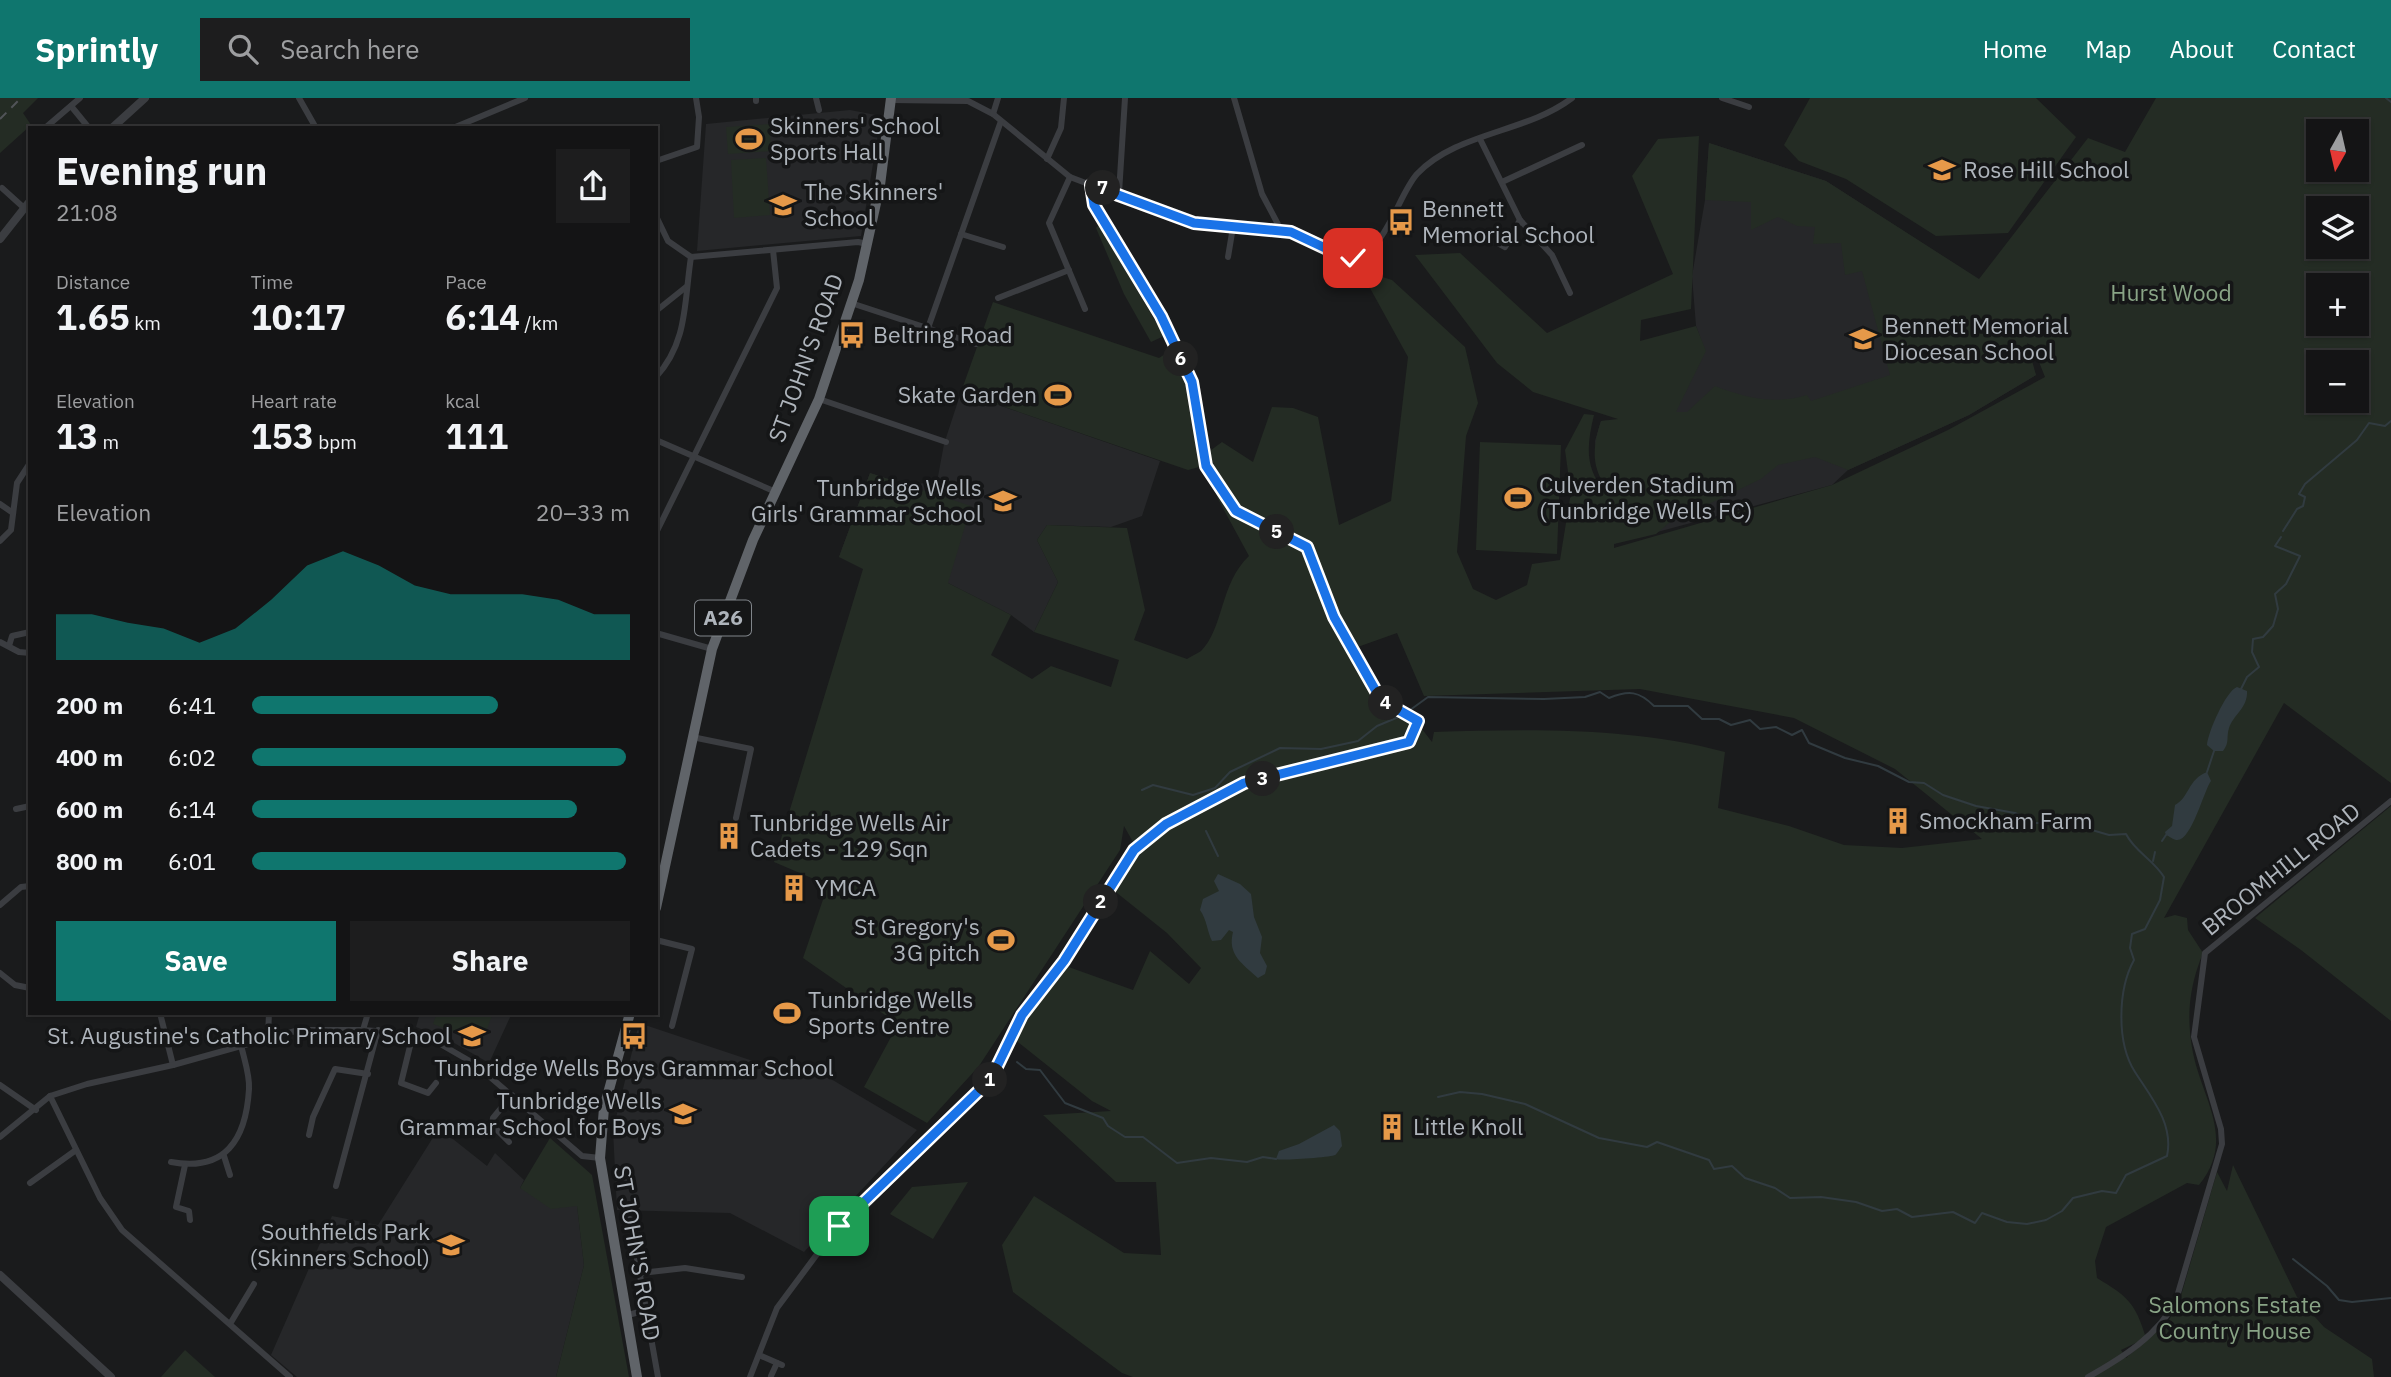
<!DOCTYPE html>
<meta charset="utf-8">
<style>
body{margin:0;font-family:"IBM Plex Sans",sans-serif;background:#1d1d1e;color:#f1f3f6;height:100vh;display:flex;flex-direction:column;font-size:26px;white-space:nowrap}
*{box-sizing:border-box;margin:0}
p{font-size:23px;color:#9d9ea0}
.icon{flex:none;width:38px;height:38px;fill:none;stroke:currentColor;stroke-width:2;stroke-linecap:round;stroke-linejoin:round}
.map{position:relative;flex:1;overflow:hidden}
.side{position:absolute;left:28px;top:28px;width:630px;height:889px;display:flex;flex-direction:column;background:#141415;border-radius:0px;box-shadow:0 2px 5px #0004,0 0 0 2px #333334}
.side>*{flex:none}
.needle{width:46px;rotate:188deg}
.buttons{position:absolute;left:2306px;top:21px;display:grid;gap:14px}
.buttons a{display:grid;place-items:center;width:63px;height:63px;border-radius:0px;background:#141415;box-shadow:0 2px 5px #0004,0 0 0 2px #333334;font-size:35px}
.pin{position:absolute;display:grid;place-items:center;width:60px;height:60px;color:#fff;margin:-30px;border-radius:14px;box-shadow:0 4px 10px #0006}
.km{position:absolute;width:35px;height:35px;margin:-18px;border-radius:50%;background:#222;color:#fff;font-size:19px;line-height:35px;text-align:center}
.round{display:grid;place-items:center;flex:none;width:74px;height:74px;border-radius:0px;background:#1d1d1e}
.head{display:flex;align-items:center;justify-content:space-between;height:119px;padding:0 28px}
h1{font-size:38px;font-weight:700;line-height:52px}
.figures{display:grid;grid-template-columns:repeat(3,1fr);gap:10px;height:119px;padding:7px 28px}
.figures div{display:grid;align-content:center}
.figures b{font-size:35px;font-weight:700}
.figures small{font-size:19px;font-weight:400}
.figures p{font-size:19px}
.chart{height:196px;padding:14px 28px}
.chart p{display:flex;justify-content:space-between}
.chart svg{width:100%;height:126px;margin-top:7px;fill:#0f766e;opacity:.7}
.action{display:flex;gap:14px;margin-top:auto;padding:14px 28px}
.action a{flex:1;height:80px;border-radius:0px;background:#0f766e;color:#fff;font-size:28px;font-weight:700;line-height:80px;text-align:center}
.action a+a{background:#1d1d1e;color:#f1f3f6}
ul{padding:0 28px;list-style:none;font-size:23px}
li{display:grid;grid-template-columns:112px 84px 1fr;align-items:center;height:52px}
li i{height:18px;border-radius:9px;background:#0f766e}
header{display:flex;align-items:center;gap:42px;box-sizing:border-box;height:98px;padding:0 35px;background:#0f766e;color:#fff}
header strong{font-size:33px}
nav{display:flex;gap:38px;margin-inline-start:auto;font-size:24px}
.search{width:490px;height:63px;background:#1d1d1e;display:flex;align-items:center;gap:18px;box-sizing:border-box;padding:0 24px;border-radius:0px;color:#9d9ea0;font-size:26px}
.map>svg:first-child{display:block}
.built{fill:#262729}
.green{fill:#242c24;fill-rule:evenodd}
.water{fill:#313b40}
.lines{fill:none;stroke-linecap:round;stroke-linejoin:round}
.stream{stroke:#313b40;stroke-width:2}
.minor{stroke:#3b3d41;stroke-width:6}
.tertiary{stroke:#3b3d41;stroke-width:8}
.trunk{stroke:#606469;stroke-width:10}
.rail{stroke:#515458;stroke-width:2;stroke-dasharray:9 7;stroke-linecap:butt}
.route-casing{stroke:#fff;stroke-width:14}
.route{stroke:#1a73e8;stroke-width:9}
.labels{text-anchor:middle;stroke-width:7;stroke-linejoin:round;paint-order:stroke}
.shield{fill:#151617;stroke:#80858a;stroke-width:2}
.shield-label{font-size:21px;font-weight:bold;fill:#aeb4bb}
.poi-label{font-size:23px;fill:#aeb4bb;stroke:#151617;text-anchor:start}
.park-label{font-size:23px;fill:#89a486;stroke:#151617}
.street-label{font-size:23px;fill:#aeb4bb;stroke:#151617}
</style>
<header>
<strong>Sprintly</strong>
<div class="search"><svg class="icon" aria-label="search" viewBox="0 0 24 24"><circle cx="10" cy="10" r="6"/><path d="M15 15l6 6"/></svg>Search here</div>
<nav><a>Home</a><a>Map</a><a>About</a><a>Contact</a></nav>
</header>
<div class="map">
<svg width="2391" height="1279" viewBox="0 0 2391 1279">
<rect width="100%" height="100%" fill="#1a1b1c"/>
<g class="built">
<polygon points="850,12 881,18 861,138 697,153 706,26"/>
<polygon points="1709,45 1826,83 2006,199 2036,277 1969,317 1848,372 1832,387 1609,447 1604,384 1597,371 1595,343 1601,323 1659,319 1705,253 1696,228 1692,178 1705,102"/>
<polygon points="961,294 1160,363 1142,418 1111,429 1047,427 1037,442 1058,484 1034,534 1011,517 948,485 839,459 870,375 906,387 937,384 944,346"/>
<polygon points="420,915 512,915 489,965 449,942 416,929"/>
<polygon points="639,925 762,966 804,965 917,1032 804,1154 730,1115 617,1112 613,1032"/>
<polygon points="439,1030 487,1068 495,1055 524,1082 520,1090 577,1107 584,1167 556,1279 297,1279 271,1257 332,1118 378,1127"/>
</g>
<g class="green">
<polygon points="0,0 38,0 23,15 31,27 0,55"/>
<polygon points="1810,0 2036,0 2076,39 2008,135 1936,138 1846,81 1799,63 1784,47"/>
<path d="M2156,0H2391V685L2284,605L2164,820L2175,817L2187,820L2188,832L2203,855C2189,889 2186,919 2193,955C2203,1003 2236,1041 2199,1087L2187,1085L2106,1129L2095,1163L2097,1180C2128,1199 2135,1204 2146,1240L2121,1252L2126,1260L2169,1222L2180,1201L2217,1074L2227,1093L2233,1067L2297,1199L2324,1229L2372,1261L2374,1279H1133L1122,1275L1013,1194L1002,1147L1034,1098L1124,1155L1161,1157L1156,1084H1116L1043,1017L1111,1013L1092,1003L1013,940L1023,919L1063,867L1133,892L1150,853L1189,886L1201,870L1167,835L1112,791L1137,751L1124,728L1120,752L979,968L927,1025L864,989L898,926L803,860L828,787L774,764L863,471L839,459L870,375L971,408L948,485L1011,517L991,557L1032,581L1051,568L1111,589L1119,562L1034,534L1058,484L1037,442L1047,427L1127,430L1145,512L1134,542L1187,561C1191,558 1197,556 1201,553C1224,530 1220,485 1249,458L1218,401L1203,358L1222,344L1253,364L1272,309L1293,310L1318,319L1339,427L1391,403L1408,259L1360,172L1392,182L1465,249L1478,305L1466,338L1457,454L1473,491L1496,502L1527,487L1532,466L1560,462L1570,400L1581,388L1569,381L1565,352L1584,316L1594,317C1587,346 1584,370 1605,393C1604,383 1599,380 1597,371C1592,356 1596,338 1601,323L1618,321L1533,294L1497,265L1415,157L1460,155L1547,235L1673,176L1632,78L1658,41L1699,38L1691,211L1641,222L1640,243L1696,228L1706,253L1676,314H1687L1715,288C1746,300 1774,307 1807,297L1811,303L1890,277L1862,173L1845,177L1841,145L1813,146L1815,129L1797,128L1778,119L1751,132V104L1705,102L1709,45L1826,83L1979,181L2088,40L2125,54ZM2319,33H2357V72H2319ZM2319,110H2357V149H2319ZM2319,187H2357V226H2319ZM2027,245L2033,249L2045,279L1948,332L1832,387L1614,450V446L1656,436L1669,425L1761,381L1778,367L1815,359L1848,372L1969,317L2036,277ZM2319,264H2357V303H2319ZM1397,535L1424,598L1640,591L1794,620L1895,671L1982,741L1902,750L1844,747L1789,728L1718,710L1725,654C1632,629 1530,631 1434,634L1432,644L1415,622L1391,608L1352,551Z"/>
<polygon points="770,26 771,53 728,56 726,29"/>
<polygon points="766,60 770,117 734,120 731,62"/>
<polygon points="1099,127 1164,238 1151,244 1124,196 1096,130"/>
<polygon points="993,204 1159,260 1170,253 1185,286 1199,369 1188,372 961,294"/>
<polygon points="1480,344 1561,347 1557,456 1476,452"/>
<polygon points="2391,708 2391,923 2301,852 2255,820"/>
<polygon points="437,915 493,915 482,944 433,926"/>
<polygon points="550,1040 592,1077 629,1279 556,1279 584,1167 577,1108 551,1111 520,1090"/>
<polygon points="968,1084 933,1141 890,1116 912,1089"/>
<polygon points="185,1252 215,1279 161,1279"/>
</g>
<g class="water">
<path d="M2237,589L2247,593C2248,610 2233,617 2229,630C2226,639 2230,644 2223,653H2214L2207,647C2208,634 2226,593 2237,589Z"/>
<path d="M2207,674L2211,683C2204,692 2191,745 2176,742C2172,741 2169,738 2166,737L2165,734L2172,728L2175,707C2189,700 2188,681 2207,674Z"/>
<path d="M1218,776L1240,786L1251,796L1254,819L1262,839L1260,855L1267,868L1265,876L1258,880C1243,866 1227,857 1233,834L1229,832L1221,842L1212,843C1207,833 1207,822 1200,812L1203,801L1219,793L1214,783Z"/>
<path d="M1334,1027L1340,1033L1342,1048C1341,1049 1336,1057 1335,1057C1332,1059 1281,1063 1276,1061L1279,1053L1299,1046Z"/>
</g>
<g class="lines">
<g class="stream">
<polyline points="2386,0 2391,4"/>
<polyline points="2283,433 2297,411 2303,408 2305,399 2299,396 2305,386 2357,342 2369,325 2385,328 2391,323"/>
<polyline points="2241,591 2247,579 2259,569 2252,554 2253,541 2263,539 2273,528 2278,511 2275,496 2286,486 2300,458 2275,448 2281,439"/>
<path d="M1406,615L1428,599L1544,601L1585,599L1600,594L1609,600C1629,592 1639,593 1654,608H1688L1702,621H1719L1731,627L1750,622L1760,631L1776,629L1792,637L1802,632L1809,645L1845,660L1878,668L1909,684L1924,685L1943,697L1976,708L2015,715L2036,725H2068L2109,737L2126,736C2135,754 2153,761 2164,779L2160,802L2145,831L2132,836L2130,850L2134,862C2118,891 2116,944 2135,974C2151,999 2174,1026 2167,1058L2126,1077L2116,1095L2102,1093L2073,1100L2062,1113L2046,1122L2027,1126L2007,1124L1982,1115L1975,1125L1953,1114L1912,1119L1897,1111L1882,1113L1856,1104L1821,1099L1790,1100L1775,1090L1745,1080L1732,1068L1714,1071L1709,1062L1657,1044L1647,1049L1599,1040L1525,1006L1482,996L1460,994L1438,999"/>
<polyline points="2207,674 2214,653"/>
<polyline points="1142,692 1153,687 1193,697 1215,690 1230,674 1280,650 1321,651 1358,643 1377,628 1401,618"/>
<polyline points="1206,733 1218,758"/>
<polyline points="2162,743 2166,737"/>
<polyline points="2153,763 2155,754"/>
<polyline points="1017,964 1026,971 1040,972 1065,1005 1103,1020 1108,1028 1125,1039 1143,1039 1177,1065 1211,1060 1247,1064 1263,1059 1276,1061"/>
<polyline points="2293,1161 2327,1188 2339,1202 2352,1204 2391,1200"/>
</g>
<g class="minor">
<polyline points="299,0 316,30"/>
<polyline points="756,0 756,3"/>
<polyline points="816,0 819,12"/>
<polyline points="1234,0 1262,96 1281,132"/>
<polyline points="1722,0 1749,9"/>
<path d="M891,2L968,3L993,16L1070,79L1091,87L1194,125L1291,134L1353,160C1386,154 1398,97 1417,76C1457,34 1526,35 1572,0"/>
<polyline points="71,8 89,30"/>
<polyline points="993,16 998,0"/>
<polyline points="45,30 80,0"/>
<polyline points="453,30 525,0"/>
<polyline points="1480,41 1520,122 1552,157 1570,195"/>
<polyline points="1047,61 1061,30 1064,0"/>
<polyline points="656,63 697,49 699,19 696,0"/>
<polyline points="1070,79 1049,125 1085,211"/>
<polyline points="1502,84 1582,47"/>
<polyline points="2,90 23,109"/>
<polyline points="1119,95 1125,0"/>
<polyline points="656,118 668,143 691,159 858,144 868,146"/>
<polyline points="961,136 1003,149"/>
<polyline points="1494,143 1505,149 1520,122"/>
<polyline points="1228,159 1233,129"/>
<polyline points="998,200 1069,172"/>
<polyline points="851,205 976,246"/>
<polyline points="656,213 686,189"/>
<polyline points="928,230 1001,23"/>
<path d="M656,279C688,244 684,204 691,159"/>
<polyline points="819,301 946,344"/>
<polyline points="656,342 776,394"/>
<polyline points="0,406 13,415"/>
<polyline points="656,435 777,190 773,152"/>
<polyline points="0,443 11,432 17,385 30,365"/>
<polyline points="656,535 712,551"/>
<polyline points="0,544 19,554 30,555"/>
<polyline points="9,548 12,538 30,534"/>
<polyline points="692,639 751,651 736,720"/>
<polyline points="16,711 30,708"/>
<polyline points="0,807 21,789 30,788"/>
<polyline points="656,842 692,851 672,928"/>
<polyline points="0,875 15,887 30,890"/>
<polyline points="160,915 173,967"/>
<polyline points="363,932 368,915"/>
<polyline points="413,936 401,985 428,995 436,985"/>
<polyline points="268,939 269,915"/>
<polyline points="0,987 36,1012"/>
<polyline points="50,998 100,1100 122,1132 290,1279"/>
<polyline points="309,1037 313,1019 335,971 368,976"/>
<polyline points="0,1039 50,998 87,986 173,967 299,932 363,932 413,936 435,943 475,966 582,1058 600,1060"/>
<polyline points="509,1044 492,1027 493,1020 512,997"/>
<polyline points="224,1058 230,1077"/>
<path d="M171,1064C225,1074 246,1042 249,991C250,977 244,961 241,947"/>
<polyline points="185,1067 176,1109 189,1113 190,1122"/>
<polyline points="30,1085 76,1052"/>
<polyline points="336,1088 378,932"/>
<polyline points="630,1121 658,1279"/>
<polyline points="641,1175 685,1170 742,1179"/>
<polyline points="628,1217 647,1212"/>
<polyline points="230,1226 254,1186"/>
<polyline points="759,1257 782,1267"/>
<polyline points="771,1278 777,1265"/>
<polyline points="750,1279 777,1210 835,1132 991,981 1022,917 1064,863 1134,752 1166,726 1244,685 1409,644 1418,623 1381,602 1334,519 1307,449 1236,413 1206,368 1192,284 1161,218 1094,107 1091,87"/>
<path d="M2088,1279C2122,1260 2159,1237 2176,1202L2222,1046L2221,1031L2194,939L2205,855L2391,703"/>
</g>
<g class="tertiary">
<polyline points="112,30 145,0"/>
<polyline points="0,141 30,103"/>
<polyline points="0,1177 111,1279"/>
</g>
<g class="trunk">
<polyline points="656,810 712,551 753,442 819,301 859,182 880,87 891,0"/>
<polyline points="630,915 604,1010 600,1060 637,1279"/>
</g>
<polyline class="rail" points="0,21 21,0"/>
</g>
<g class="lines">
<defs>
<polyline id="route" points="839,1128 991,981 1022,917 1064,863 1134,752 1166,726 1244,685 1409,644 1418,623 1381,602 1334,519 1307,449 1236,413 1206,368 1192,284 1161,218 1094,107 1091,87 1194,125 1291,134 1338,156 1353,160"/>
</defs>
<use href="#route" class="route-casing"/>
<use href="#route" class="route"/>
</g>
<defs>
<symbol id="stadium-bare" viewBox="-9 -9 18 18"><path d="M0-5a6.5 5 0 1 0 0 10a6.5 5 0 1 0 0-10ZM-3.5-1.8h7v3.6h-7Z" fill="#e69949" stroke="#151617" stroke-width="2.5" paint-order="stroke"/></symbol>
<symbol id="school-bare" viewBox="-9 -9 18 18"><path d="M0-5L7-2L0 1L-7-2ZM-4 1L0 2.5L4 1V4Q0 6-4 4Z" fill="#e69949" stroke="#151617" stroke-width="2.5" paint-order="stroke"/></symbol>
<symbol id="bus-bare" viewBox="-9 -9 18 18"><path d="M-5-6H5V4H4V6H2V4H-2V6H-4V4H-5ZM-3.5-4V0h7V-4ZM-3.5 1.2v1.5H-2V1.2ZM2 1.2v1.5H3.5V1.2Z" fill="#e69949" stroke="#151617" stroke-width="2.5" paint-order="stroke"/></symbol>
<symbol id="building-bare" viewBox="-9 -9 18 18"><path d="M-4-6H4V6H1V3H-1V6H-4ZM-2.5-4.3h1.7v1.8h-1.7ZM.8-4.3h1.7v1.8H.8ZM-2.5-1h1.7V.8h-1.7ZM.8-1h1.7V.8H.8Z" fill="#e69949" stroke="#151617" stroke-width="2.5" paint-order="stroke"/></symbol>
</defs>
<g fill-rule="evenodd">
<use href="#stadium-bare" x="730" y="22" width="38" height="38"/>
<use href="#school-bare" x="1923" y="53" width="38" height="38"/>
<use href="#school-bare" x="764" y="88" width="38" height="38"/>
<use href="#bus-bare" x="1382" y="105" width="38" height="38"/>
<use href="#bus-bare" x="833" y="218" width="38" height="38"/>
<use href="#school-bare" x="1844" y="222" width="38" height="38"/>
<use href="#stadium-bare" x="1039" y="278" width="38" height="38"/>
<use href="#stadium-bare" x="1499" y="381" width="38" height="38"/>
<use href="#school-bare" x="984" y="384" width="38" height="38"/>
<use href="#building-bare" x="1879" y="704" width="38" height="38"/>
<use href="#building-bare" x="710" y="719" width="38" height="38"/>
<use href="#building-bare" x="775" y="771" width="38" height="38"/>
<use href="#stadium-bare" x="982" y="823" width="38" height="38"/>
<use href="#stadium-bare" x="768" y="896" width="38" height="38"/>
<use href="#school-bare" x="453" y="919" width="38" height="38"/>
<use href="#bus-bare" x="615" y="919" width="38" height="38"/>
<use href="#school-bare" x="664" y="997" width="38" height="38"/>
<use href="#building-bare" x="1373" y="1010" width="38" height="38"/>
<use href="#school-bare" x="432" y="1128" width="38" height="38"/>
</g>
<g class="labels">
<rect class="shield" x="695" y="502.5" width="56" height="35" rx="5"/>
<g class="shield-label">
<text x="723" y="527">A26</text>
</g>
<g class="poi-label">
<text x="770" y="36">Skinners' School<tspan x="770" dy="26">Sports Hall</tspan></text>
<text x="1963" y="80">Rose Hill School</text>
<text x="804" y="102">The Skinners'<tspan x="804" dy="26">School</tspan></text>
<text x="1422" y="119">Bennett<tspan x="1422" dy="26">Memorial School</tspan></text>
<text x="1884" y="236">Bennett Memorial<tspan x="1884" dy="26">Diocesan School</tspan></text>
<text x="873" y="245">Beltring Road</text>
<text x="1037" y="305" text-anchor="end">Skate Garden</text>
<text x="1539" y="395">Culverden Stadium<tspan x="1539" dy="26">(Tunbridge Wells FC)</tspan></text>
<text x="982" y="398" text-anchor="end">Tunbridge Wells<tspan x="982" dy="26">Girls' Grammar School</tspan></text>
<text x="1919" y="731">Smockham Farm</text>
<text x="750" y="733">Tunbridge Wells Air<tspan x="750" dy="26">Cadets - 129 Sqn</tspan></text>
<text x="815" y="798">YMCA</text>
<text x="980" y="837" text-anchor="end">St Gregory's<tspan x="980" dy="26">3G pitch</tspan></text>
<text x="808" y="910">Tunbridge Wells<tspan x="808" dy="26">Sports Centre</tspan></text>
<text x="451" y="946" text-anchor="end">St. Augustine's Catholic Primary School</text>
<text x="634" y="978" text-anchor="middle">Tunbridge Wells Boys Grammar School</text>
<text x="662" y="1011" text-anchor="end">Tunbridge Wells<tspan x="662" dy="26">Grammar School for Boys</tspan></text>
<text x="1413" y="1037">Little Knoll</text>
<text x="430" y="1142" text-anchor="end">Southfields Park<tspan x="430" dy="26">(Skinners School)</tspan></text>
</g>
<g class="park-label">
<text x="2171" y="203">Hurst Wood</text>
<text x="2235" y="1215">Salomons Estate<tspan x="2235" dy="26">Country House</tspan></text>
</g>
<g class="street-label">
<text transform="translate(806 260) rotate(-70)" y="8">ST JOHN'S ROAD</text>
<text transform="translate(2281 771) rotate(-39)" y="8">BROOMHILL ROAD</text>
<text transform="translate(637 1155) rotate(80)" y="8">ST JOHN'S ROAD</text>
</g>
</g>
</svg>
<div class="buttons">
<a><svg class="needle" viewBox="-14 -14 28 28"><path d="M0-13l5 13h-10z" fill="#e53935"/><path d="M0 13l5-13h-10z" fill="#9d9ea0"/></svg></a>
<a><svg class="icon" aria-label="layers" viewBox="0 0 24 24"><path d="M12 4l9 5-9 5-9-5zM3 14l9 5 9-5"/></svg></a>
<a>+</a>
<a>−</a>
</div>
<div class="pin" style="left:839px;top:1128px;background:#1e9e55"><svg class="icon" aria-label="arrive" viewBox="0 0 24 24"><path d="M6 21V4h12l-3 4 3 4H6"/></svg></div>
<div class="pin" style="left:1353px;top:160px;background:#d93025"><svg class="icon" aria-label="check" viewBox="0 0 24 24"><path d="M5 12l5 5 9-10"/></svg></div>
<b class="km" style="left:990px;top:982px">1</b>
<b class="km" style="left:1101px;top:804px">2</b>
<b class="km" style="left:1263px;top:681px">3</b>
<b class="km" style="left:1386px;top:605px">4</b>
<b class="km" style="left:1277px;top:434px">5</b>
<b class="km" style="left:1181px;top:261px">6</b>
<b class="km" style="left:1103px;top:90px">7</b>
<section class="side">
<div class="head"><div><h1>Evening run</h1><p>21:08</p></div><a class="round"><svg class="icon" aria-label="share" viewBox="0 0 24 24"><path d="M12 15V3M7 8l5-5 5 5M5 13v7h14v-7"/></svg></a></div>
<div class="figures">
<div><p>Distance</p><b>1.65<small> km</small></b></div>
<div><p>Time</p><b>10:17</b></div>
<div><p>Pace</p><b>6:14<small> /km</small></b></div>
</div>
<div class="figures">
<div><p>Elevation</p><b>13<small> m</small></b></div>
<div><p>Heart rate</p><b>153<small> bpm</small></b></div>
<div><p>kcal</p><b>111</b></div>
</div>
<div class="chart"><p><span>Elevation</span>20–33 m</p>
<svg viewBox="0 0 160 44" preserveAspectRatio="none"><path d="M0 44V28L10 28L20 31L30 33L40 38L50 33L60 23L70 11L80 6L90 11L100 18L110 21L120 21L130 21L140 23L150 28L160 28V44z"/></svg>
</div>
<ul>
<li><b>200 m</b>6:41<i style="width:65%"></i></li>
<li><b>400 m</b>6:02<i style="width:99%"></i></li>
<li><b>600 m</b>6:14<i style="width:86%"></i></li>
<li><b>800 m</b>6:01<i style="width:99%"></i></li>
</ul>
<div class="action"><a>Save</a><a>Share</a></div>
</section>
</div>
